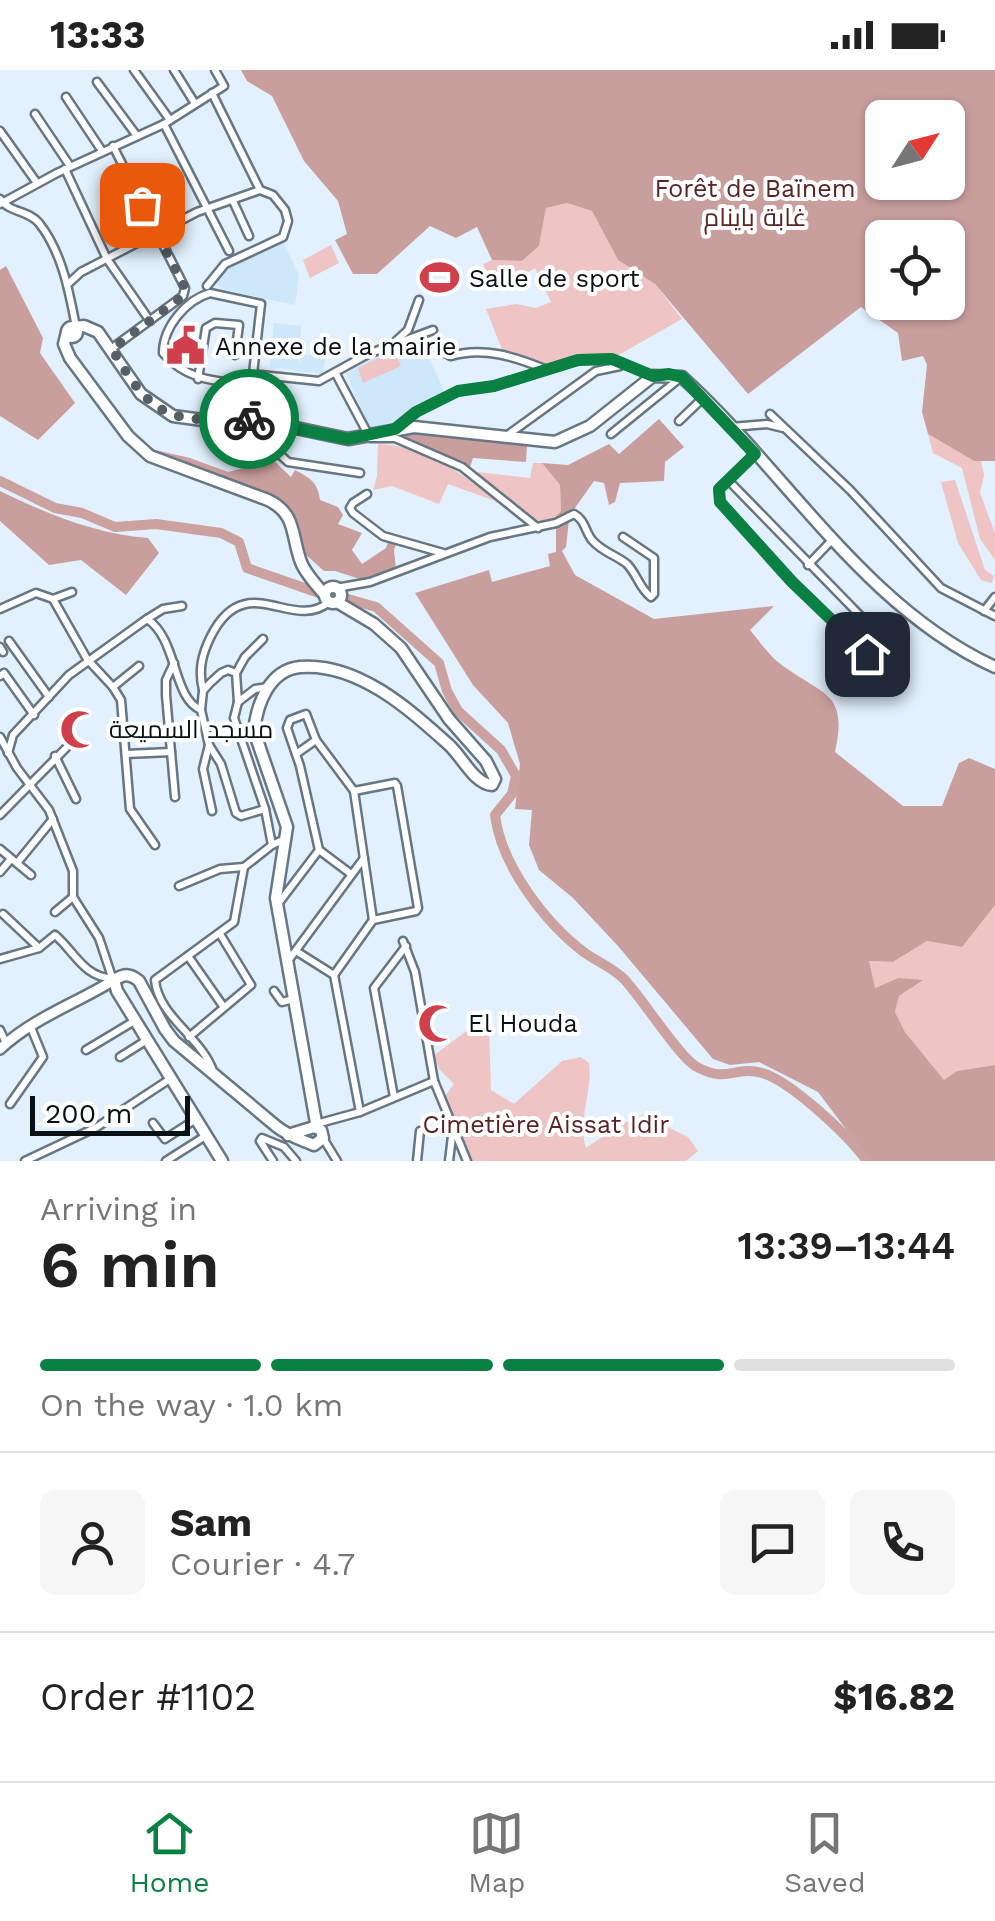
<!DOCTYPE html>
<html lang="en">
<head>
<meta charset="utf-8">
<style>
  :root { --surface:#fff; --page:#f6f6f6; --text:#222; --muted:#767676; --line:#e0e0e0; --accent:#0b8043 }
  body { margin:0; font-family:"Work Sans",Cairo,sans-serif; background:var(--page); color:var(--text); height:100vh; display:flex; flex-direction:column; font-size:38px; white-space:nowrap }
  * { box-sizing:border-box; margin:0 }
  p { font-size:32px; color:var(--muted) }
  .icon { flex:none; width:55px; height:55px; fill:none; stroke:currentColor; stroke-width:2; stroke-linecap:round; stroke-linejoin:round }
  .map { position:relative; height:1091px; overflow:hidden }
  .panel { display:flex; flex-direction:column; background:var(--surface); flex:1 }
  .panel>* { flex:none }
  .needle { width:65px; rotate:54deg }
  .buttons { position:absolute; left:865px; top:30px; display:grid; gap:20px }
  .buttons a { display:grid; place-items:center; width:100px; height:100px; border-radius:15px; background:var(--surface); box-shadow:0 2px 8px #0004; font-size:50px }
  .scale { position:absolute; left:30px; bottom:25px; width:160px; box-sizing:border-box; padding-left:10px; border:5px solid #0a1115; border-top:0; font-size:28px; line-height:35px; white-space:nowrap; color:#0a1115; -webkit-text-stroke:8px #fff; paint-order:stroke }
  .pin { position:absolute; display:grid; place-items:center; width:85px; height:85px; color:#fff; margin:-42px; border-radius:20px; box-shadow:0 5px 15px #0006 }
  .courier { position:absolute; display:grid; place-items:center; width:100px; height:100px; margin:-50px; border:8px solid #0b8043; border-radius:50%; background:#fff; color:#222; box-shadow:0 2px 12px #0007 }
  .head em { font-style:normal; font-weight:600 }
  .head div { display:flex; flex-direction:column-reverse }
  .head { display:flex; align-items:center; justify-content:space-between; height:170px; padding:0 40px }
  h1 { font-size:65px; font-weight:600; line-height:75px }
  .bar { display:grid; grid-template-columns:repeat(4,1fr); gap:15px 10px; align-content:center; height:120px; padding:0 40px }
  .bar i { height:12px; border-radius:8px; background:var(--line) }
  .bar .on { background:var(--accent) }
  .bar p { grid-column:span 4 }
  .line { display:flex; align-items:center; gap:25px; padding:0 40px; border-top:2px solid var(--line) }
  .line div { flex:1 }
  .round { display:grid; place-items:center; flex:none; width:105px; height:105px; border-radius:15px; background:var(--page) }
  .status { display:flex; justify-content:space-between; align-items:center; height:70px; padding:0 50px; background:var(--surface); direction:ltr }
  .status svg { height:28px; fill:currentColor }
  .dock { display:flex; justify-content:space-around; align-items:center; height:140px; border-top:2px solid var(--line); background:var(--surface); font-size:28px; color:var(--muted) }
  .dock a { display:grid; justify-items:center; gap:5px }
  .dock .on { color:var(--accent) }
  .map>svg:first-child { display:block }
  .built { fill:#cee7fa }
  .green { fill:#eec5c4 }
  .forest { fill:#c99f9e; fill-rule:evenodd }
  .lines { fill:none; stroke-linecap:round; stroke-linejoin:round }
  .river { stroke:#cba2a0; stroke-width:10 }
  .minor-casing { stroke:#667683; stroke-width:11 }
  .secondary-casing { stroke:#667683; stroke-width:14 }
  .primary-casing { stroke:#667683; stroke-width:15 }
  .minor { stroke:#fff; stroke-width:6 }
  .secondary { stroke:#fff; stroke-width:9 }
  .primary { stroke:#fff; stroke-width:10 }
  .done { stroke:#565f66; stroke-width:10; stroke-dasharray:0 18 }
  .route { stroke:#0b8043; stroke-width:12 }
  .labels { text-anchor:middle; stroke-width:8; stroke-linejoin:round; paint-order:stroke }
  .park-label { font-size:25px; fill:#5a2425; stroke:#fff }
  .poi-label { font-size:25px; fill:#0a1115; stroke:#fff; text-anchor:start }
</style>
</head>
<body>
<div class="status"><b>13:33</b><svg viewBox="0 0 49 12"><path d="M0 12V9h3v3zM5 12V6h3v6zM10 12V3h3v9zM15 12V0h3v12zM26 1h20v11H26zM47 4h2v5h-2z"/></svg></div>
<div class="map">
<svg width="995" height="1091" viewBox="0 0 995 1091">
  <rect width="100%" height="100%" fill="#e2f1fd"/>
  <!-- built -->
  <g class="built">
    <polygon points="283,172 299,205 295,235 221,219 215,211 229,197"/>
    <polygon points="274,253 301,256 299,296 302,284 326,286 323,304 270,297"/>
    <polygon points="405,273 425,279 445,323 396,352 370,359 346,304 372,287"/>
  </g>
  <!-- green -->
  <g class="green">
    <path d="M567,133L592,141L618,190L655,214L682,249L615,287C591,280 574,292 551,296C538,298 517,285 503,282L486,239L516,234L536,238L551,232L535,198L496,222L483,194L492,190L522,191L539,176L546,138Z"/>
    <polygon points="331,175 339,193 310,208 303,190"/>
    <polygon points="394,280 401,296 363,313 358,298"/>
    <polygon points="928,364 974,391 981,391 984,405 980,423 995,463 995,490 980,469 962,398 933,383"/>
    <path d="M378,374C421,375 464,403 495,431L448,414L439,434L392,416L373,420L377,406Z"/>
    <polygon points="533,393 542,393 560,415 561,441 549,454 539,450 538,452 519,440 477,402 530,408"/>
    <polygon points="955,410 985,500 994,506 992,513 981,510 958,473 941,412"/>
    <polygon points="992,834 995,835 995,995 957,1001 944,1010 905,962 895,942 899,926 921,911 898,908 875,918 868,891 893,892 927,871 962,877"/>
    <path d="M481,950L489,957L491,1020L514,1034L562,991L581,987L589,993C593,1021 577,1051 586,1078L619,1055L643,1045L688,1067L698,1081L686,1091H470L445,1026L454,1014L440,1000L433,986Z"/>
  </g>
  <!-- forest -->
  <g class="forest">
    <path d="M241,0H995V391H974L928,364L922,342L927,295L923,286L902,291L898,263L861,237L748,324L655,214L618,190L592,141L567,133L546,138L539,176L522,191L492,190L477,157L456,168L430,156L377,204H353L335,170L347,164L338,131L304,91L272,26L247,11ZM882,48H948V112H882ZM882,168H948V232H882Z"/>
    <polygon points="6,196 43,268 40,283 75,333 38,370 0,346 0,200"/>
    <polygon points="659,349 684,377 665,392 664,411 620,413 615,432 609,435 604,413 594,411 570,445 549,454 561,441 560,415 542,393 568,395 609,374 619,384"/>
    <path d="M131,362L155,380L190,388L228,402L252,396L262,388L272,389L291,407L295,400C310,408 318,412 320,430L338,437L343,445L338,454L362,463L352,480L362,494L386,478L389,469L397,472L394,480L396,499L360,509L335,501H324L304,483L293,446L283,433L158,388Z"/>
    <polygon points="423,363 527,375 526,392 473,388 470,397 392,365"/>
    <path d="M0,421C47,444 96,464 148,468L159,483L126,525L81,490L49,495L0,451Z"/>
    <path d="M569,450L566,477L562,481L575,505L654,549L774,536L750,560C760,572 770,587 783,596C825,626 848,623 835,682L903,736H942L959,693L969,688L995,699V835L962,877L927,871L893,892L869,891L875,918L898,908L923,910L899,926L895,942L905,962L944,1010L957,1001L995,995V1091H870L818,1022L759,992L730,995L713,989L618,876L573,828L539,800L529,775L532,740L515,739L520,694L508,653L473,615L415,523L489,500L492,512L550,496L548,484L556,482V458Z"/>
  </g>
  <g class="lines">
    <!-- river -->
    <g class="river">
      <polyline points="0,411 55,438 82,443 115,457 156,454 221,463 239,472 247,498 319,523"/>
      <path d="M348,529L376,537L439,593L447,621L458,641L501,680L516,706L512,724L495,745C501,795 545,853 585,883C598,892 613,898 624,909C642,928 679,987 697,997C728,1014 735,995 762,1003C791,1011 849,1066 867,1091"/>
    </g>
    <defs>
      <g id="minor">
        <polyline points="134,0 170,50"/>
        <polyline points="174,0 194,32"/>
        <polyline points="97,12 137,66"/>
        <polyline points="66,27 102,81"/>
        <polyline points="35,44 70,96"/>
        <polyline points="164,54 229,181"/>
        <polyline points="0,61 37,113"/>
        <polyline points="65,99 107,189 150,251"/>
        <path d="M0,129C10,143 28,140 39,153C62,182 69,221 76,257"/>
        <polyline points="233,131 249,166"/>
        <polyline points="0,134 57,103 164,54 224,16 215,0"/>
        <polyline points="68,214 81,202 197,142 260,120"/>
        <polyline points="207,216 225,194 283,167 288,151 285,140 273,125 260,120 212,23"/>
        <path d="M416,268L451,286C483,276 515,287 545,299"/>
        <polyline points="396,271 408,260 419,230"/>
        <polyline points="111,279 183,226 185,218 113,76"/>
        <polyline points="252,304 319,311 368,284 433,260"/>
        <polyline points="336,304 370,368 395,368 462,397 538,458"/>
        <polyline points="198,309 206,258 215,253 239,255 235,285"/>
        <polyline points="770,344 850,420 941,518 995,546"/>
        <path d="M248,347L261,234L210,223C186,230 163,257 163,283C187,311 216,311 251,315"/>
        <polyline points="210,351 216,363 269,374 288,392 360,403"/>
        <polyline points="679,351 703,328"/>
        <polyline points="731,357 767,354 783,358"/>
        <polyline points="396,358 416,342 458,321 494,316 578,290 612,289 653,306"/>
        <polyline points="611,364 680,308"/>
        <polyline points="505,367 596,301 620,296"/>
        <polyline points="755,384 719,419 720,432 793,512 867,584"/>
        <polyline points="728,410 882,568"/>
        <polyline points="367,424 353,433 350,438 353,443 383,466 443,483"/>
        <polyline points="808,495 833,469"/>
        <path d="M336,518L370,512L490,467L556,453L574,444C585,450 585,461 592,470C602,482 616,485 627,494C637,504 639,518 651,527L654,524V488L623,467"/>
        <polyline points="53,529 72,522"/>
        <polyline points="0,539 36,523 53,529 87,589 113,617 121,630 130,739 155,775"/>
        <polyline points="984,541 995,527"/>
        <polyline points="147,549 163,539 182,536"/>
        <polyline points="9,571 49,627"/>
        <polyline points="0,577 3,582"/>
        <polyline points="174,593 166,610 166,625 175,727"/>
        <polyline points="236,603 245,587 263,569"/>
        <polyline points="0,606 4,603 34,645"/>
        <polyline points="113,617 139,596"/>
        <path d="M203,620C198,600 202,584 211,566C246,497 292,563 329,532"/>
        <polyline points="238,632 234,648 265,739 272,775"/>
        <polyline points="0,667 17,698 49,740 73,801 73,827 99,868 113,910"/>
        <polyline points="209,675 203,699 212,741"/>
        <path d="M8,683L13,665L69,605L147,549C178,569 172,628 201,640"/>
        <polyline points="126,684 171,682"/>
        <polyline points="296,684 316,670"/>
        <polyline points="55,686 76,729"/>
        <polyline points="354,721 395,713 397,716 418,838 416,841 373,850 334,905 360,1042"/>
        <polyline points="265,739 241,746 236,743 221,694 209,675 201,640 203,621 209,614 221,603 228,600 236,603 238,632 255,619 268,617"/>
        <polyline points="0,745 66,678"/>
        <polyline points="0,779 31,805"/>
        <polyline points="319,780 351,804"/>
        <polyline points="17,793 53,749"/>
        <polyline points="0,802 11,789"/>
        <polyline points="179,816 220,799 244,797"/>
        <polyline points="278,834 319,780 300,696 287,658 290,650 306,644 316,670 354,721 373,850"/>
        <polyline points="55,842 73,827"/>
        <polyline points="3,844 39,878"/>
        <polyline points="403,871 415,902 434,1011 467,1091"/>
        <polyline points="296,881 334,905"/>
        <polyline points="188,886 223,936"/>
        <path d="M0,889L39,878L55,865C74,881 84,907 111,908"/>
        <polyline points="288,891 364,788"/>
        <polyline points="274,921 282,932 294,929"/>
        <polyline points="0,960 6,973"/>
        <polyline points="189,967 251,915 220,864"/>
        <polyline points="86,980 136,950"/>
        <polyline points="120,987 147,970"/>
        <path d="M213,1001C202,968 158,946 155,910L234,852L244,797L272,775L287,768"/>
        <polyline points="394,1027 374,918 406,876"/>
        <polyline points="10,1034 43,987 30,955"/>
        <polyline points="153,1053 165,1069 196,1049"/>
        <polyline points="316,1054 360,1042 434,1011"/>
        <polyline points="323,1068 337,1091"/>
        <polyline points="25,1091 97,1057 170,1009"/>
        <polyline points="166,1091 207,1065"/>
        <polyline points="273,1091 260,1071 262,1068 284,1077 296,1091"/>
        <polyline points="417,1091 420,1061"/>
        <polyline points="449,1091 453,1058"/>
      </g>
      <path id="secondary" d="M0,979C33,948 75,934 114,910"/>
      <g id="primary">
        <circle cx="72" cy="262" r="5"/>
        <path d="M73,257L84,256L98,262L141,324L173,346L210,351L248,348L348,369L414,357L555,372L590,356L653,306L682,307C786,401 864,537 995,597"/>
        <path d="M67,262L64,274L70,288L128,366L150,386L268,430C297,444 291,466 301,492C305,503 317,516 325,525"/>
        <circle cx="333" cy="525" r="8"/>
        <path d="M317,1058L276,828L287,757L254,661C257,634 269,600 300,597C357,592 409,639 448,674C462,686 474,714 492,715L495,709L486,691L449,649L401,578L374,554L337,532"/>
        <path d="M222,1091L117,921L114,910C124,904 129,903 139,911L165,959L174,971L276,1056C288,1066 300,1069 314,1075L323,1068L321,1060L314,1057L288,1065"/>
      </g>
    </defs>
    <!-- minor casing -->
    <use href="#minor" class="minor-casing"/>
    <!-- secondary casing -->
    <use href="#secondary" class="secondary-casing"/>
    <!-- primary casing -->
    <use href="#primary" class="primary-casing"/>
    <!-- minor -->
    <use href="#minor" class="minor"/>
    <!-- secondary -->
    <use href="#secondary" class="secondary"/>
    <!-- primary -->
    <use href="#primary" class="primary"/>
  </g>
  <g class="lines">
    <!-- done -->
    <path class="done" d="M142,135L185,218L183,226L112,279C153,350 170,352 249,349"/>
    <!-- route -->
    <polyline class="route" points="249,349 348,369 395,359 416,342 458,321 494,316 578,290 612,289 653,306 669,304 682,307 755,384 719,419 720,432 792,512 867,584"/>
  </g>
  <!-- icons -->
  <defs>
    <symbol id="stadium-bare" viewBox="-9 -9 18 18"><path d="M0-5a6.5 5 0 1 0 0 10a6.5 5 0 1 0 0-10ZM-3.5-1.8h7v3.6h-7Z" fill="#d0404c" stroke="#fff" stroke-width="2.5" paint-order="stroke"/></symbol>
    <symbol id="civic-bare" viewBox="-9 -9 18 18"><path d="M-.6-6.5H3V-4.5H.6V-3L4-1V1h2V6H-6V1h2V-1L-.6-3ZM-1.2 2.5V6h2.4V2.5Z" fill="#d0404c" stroke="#fff" stroke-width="2.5" paint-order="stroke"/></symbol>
    <symbol id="mosque-bare" viewBox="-9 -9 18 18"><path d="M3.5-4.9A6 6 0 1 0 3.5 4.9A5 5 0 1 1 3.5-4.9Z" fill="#d0404c" stroke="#fff" stroke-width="2.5" paint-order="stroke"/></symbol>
  </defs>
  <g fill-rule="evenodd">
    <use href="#stadium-bare" x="412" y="180" width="55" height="55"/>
    <use href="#civic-bare" x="158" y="248" width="55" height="55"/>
    <use href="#mosque-bare" x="52" y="632" width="55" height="55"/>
    <use href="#mosque-bare" x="410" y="926" width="55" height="55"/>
  </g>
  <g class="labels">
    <!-- park labels -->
    <g class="park-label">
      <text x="755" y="127">Forêt de Baïnem<tspan x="755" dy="29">غابة باينام</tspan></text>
      <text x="546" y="1063">Cimetière Aissat Idir</text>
    </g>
    <!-- poi labels -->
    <g class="poi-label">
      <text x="469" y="217">Salle de sport</text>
      <text x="215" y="285">Annexe de la mairie</text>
      <text x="109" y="668">مسجد السميعة</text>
      <text x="468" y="962">El Houda</text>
    </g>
  </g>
</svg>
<div class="buttons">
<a><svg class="needle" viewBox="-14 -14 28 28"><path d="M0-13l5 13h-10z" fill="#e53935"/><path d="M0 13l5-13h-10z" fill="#767676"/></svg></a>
<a><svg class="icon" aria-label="locate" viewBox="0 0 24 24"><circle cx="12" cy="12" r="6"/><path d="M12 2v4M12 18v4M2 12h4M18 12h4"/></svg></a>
</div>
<div class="scale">200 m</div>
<div class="pin" style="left:142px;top:135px;background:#ea580c"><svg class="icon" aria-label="bag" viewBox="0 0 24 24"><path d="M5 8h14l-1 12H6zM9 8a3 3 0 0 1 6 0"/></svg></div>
<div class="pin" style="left:867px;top:584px;background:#1f2937"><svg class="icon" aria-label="home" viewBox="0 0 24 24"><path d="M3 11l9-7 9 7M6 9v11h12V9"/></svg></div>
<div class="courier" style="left:249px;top:349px"><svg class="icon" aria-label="bike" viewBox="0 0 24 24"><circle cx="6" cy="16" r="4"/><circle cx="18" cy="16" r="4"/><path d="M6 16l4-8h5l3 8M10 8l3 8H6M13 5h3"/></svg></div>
</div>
<section class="panel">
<div class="head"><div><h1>6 min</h1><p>Arriving in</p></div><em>13:39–13:44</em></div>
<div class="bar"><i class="on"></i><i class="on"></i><i class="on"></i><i></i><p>On the way · 1.0 km</p></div>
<div class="line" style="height:180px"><a class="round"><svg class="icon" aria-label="person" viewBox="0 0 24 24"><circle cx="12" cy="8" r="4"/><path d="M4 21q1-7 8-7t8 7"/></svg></a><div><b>Sam</b><p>Courier · 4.7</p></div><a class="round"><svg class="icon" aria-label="chat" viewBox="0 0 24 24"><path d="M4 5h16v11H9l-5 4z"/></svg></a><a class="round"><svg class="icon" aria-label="phone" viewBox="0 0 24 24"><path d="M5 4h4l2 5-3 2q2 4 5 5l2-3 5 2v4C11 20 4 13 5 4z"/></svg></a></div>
<div class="line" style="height:130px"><div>Order #1102</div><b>$16.82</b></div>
</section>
<nav class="dock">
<a class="on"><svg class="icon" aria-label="home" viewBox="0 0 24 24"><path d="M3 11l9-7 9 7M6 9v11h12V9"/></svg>Home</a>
<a><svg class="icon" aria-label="map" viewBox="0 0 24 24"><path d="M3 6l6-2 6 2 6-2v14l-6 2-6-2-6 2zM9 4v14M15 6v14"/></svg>Map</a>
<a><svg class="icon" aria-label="saved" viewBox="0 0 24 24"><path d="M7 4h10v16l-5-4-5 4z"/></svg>Saved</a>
</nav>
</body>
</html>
